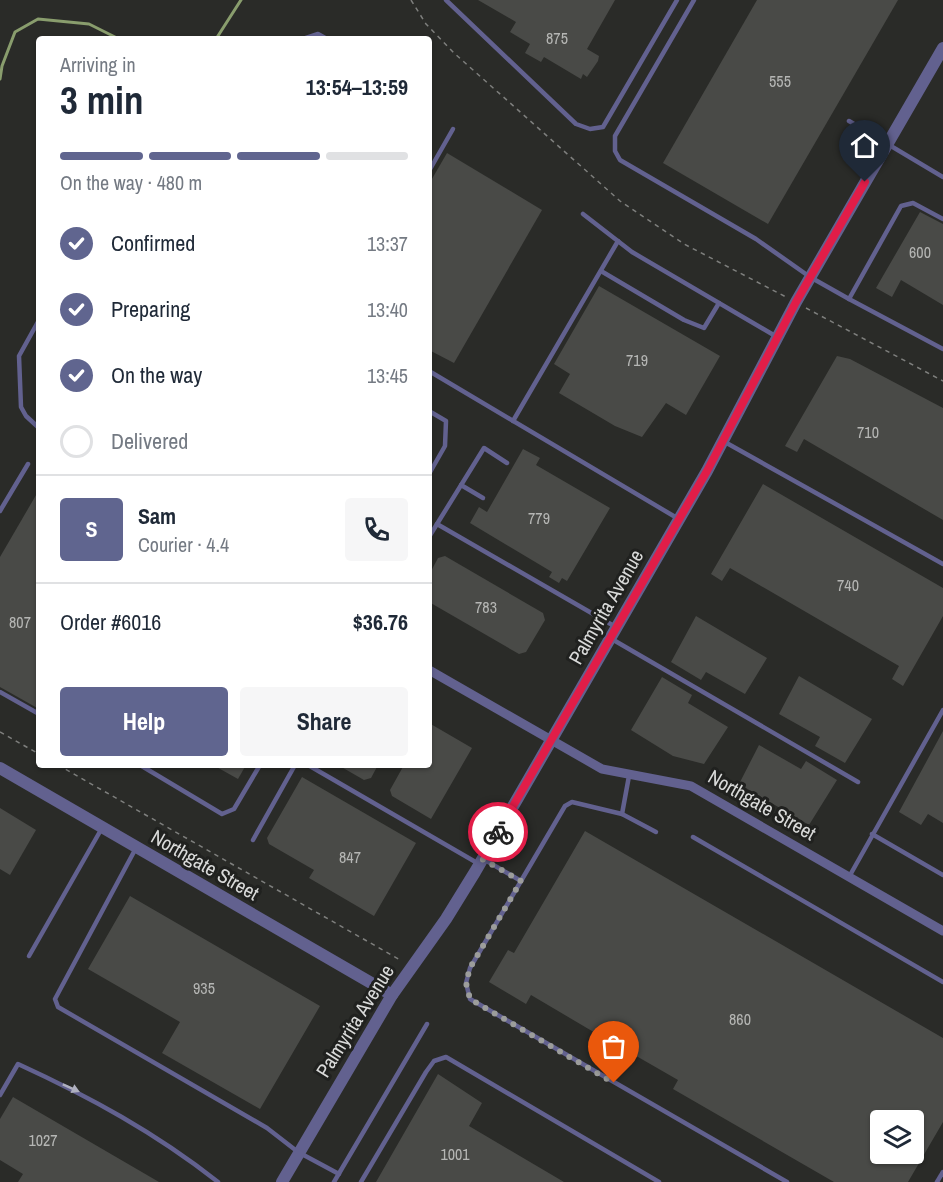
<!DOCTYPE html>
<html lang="en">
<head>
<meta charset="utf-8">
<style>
  :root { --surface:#fff; --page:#f6f6f7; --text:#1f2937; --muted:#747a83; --line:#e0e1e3; --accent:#60658f }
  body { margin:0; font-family:"Archivo Narrow",sans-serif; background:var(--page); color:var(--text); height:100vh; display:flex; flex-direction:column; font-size:22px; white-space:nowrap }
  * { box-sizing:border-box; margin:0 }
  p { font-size:20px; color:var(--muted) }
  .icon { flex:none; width:33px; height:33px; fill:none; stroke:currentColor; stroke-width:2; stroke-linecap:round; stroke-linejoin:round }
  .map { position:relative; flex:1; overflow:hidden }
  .side { position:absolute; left:36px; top:36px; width:396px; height:732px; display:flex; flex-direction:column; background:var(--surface); border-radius:6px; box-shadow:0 2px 4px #0004 }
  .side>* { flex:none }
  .fabs { position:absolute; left:870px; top:1110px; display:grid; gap:12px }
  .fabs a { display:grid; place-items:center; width:54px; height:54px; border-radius:6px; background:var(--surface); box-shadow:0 2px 4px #0004; font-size:30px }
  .pin { position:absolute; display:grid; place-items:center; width:51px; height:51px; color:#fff; margin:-62px -26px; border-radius:50% 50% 50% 0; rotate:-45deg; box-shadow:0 0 6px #0007 }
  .pin .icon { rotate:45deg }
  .courier { position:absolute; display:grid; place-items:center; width:60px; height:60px; margin:-30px; border:4px solid #e11d48; border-radius:50%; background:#fff; color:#222; box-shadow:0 2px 8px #0007 }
  .head em { font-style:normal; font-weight:700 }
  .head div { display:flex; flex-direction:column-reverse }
  .head { display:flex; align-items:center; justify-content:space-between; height:102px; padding:0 24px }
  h1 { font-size:39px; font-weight:700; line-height:45px }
  .bar { display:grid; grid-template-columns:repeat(4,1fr); gap:9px 6px; align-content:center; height:72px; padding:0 24px }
  .bar i { height:8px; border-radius:4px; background:var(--line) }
  .bar .selected { background:var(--accent) }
  .bar p { grid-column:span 4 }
  .line { display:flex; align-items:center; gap:15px; padding:0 24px; border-top:2px solid var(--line) }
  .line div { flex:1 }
  .round { display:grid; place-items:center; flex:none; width:63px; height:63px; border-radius:6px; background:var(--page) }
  ol { padding:0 24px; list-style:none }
  li { display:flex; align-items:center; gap:18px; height:66px }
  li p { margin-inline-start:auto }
  li .icon { padding:6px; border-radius:50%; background:var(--accent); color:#fff; stroke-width:4 }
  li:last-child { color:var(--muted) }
  li i { width:33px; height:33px; border:3px solid var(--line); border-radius:50% }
  .primary-button { display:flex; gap:12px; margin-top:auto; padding:12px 24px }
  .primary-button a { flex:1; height:69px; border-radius:6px; background:var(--accent); color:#fff; font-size:24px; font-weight:700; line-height:69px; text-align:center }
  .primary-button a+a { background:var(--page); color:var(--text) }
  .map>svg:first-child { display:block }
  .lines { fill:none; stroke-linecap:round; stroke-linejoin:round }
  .stream { stroke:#899d6d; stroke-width:3 }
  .building { fill:#494a47; fill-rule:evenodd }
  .path { stroke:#7e7f7d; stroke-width:1.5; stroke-dasharray:4.5 4.5; stroke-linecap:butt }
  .service { stroke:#62618f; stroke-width:4.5 }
  .minor { stroke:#62618f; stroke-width:9 }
  .tertiary { stroke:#62618f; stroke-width:12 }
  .oneway { fill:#afb0bf }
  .done { stroke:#9c9d9b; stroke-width:6; stroke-dasharray:0 10.8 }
  .route { stroke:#e11d48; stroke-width:8 }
  .labels { text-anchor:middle; stroke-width:6; stroke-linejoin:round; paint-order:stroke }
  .number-label { font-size:16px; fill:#b5b6b4 }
  .street-label { font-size:20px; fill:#d9dad9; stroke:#20211f }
</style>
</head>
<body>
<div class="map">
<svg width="943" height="1182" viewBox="0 0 943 1182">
  <rect width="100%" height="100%" fill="#2a2b28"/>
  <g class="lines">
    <!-- stream -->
    <g class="stream">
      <polyline points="216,39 241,0"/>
      <polyline points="0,79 2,66 15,32 38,19 89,24 119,39"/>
    </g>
  </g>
  <!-- building -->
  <g class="building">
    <polygon points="478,0 615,0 587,49 599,56 598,61 587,77 583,74 581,79 544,57 541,62 525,53 530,44 510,32 516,22"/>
    <polygon points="757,0 898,0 768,224 663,163"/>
    <polygon points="447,153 542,210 454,363 429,350 429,184"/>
    <polygon points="920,212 943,224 943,305 901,280 892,297 876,288"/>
    <polygon points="599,286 720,356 686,415 666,403 642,437 615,426 559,393 570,374 554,364"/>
    <polygon points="837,356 850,359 943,408 943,520 804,439 797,452 785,446"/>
    <polygon points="523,449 540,458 536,465 610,508 567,581 562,578 559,583 549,577 552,572 470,523 479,507 487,512"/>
    <polygon points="763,484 943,588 943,616 903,686 892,679 899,666 730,568 722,581 711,574"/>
    <polygon points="39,490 39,709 0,687 0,557"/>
    <polygon points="445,556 543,613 545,620 526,652 519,654 429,602 429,575 438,558"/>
    <polygon points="696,616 767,658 745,694 706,672 701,680 671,662"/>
    <polygon points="799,676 872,719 845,763 815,746 820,737 779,714"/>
    <polygon points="662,677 692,695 688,703 728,727 704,764 673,756 631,730"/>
    <polygon points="429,723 472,748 431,819 392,796 390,790 404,765 429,765"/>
    <polygon points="943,731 943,823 928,814 921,825 899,812"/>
    <polygon points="759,745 801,769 806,761 837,780 809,825 739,784"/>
    <polygon points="213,765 246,765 238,779"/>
    <polygon points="338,765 378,765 371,778 364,780"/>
    <polygon points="302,777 416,843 374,916 309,878 314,870 269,844 267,838"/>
    <polygon points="0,808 36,830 10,875 0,869"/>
    <path d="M585,831L943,1038V1122L908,1182H834L673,1089L678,1080L605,1038L600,1047L592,1042L597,1034L531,995L526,1004L489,982L508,950L514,953ZM880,1120H914V1154H880Z"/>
    <polygon points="130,896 320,1006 260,1109 162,1053 180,1022 88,969"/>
    <polygon points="438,1074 482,1103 469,1126 564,1182 376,1182"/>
    <polygon points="13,1097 159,1182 18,1182 23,1174 0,1160 0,1119"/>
  </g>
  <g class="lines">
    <!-- path -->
    <g class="path">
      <polyline points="411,0 426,24 454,53 620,201 684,244 786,297"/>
      <polyline points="806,308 943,381"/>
      <polyline points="0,732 39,754"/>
      <polyline points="58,765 402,961"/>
    </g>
    <!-- service -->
    <g class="service">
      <polyline points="446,0 576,124 590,129 603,127 677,0"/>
      <polyline points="694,0 615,136 615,151 620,160 756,239 810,277 849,299 901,206 913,203 943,219"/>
      <polyline points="303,39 318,34 327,39"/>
      <polyline points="849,121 943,177"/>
      <polyline points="429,171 453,129"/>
      <polyline points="583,214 632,252 777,337"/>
      <polyline points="601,271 684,320 704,328 719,303"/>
      <polyline points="849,299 943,349"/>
      <polyline points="39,320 19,356 21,407 26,416 39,428"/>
      <polyline points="429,371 677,518"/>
      <polyline points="429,411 446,421 445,446 429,474"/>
      <polyline points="513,421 618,241"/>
      <polyline points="723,441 943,564"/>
      <polyline points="461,485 483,498"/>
      <polyline points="0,511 28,464"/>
      <polyline points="437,524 484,448 507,463"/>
      <polyline points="429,537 437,524 614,626"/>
      <polyline points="610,638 858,782"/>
      <polyline points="0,692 39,714"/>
      <polyline points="140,765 222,814 234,809 260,765"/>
      <polyline points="308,765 479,864"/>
      <polyline points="622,814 629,776"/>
      <polyline points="872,834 943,875"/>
      <polyline points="693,837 943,982"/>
      <polyline points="253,840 295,765"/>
      <polyline points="136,848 55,999 58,1007 267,1128 298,1152 339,1174"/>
      <polyline points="485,860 521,881 470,968 466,983 470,999 787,1182"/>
      <polyline points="849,877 943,710"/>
      <polyline points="521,881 565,806 572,802 622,814 656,832"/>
      <polyline points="29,956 102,828"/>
      <path d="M0,1095L18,1064C90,1097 156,1133 218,1182"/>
      <polyline points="334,1182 427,1024"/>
      <polyline points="361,1182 426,1072 434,1061 446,1057 659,1182"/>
      <polyline points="937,1182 943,1172"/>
    </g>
    <!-- minor -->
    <polyline class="minor" points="429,670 602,769 691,786 943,931"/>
    <!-- tertiary -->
    <g class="tertiary">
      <polyline points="0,768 392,995"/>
      <polyline points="282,1182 392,995 446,919 475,872 707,471 796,302 943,48"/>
    </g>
  </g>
  <!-- one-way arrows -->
  <defs><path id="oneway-solid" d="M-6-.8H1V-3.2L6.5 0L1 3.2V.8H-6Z" transform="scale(1.5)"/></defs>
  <use class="oneway" href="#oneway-solid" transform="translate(71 1088) rotate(24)"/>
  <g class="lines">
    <!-- done -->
    <polyline class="done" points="498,832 482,859 521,881 470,968 466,983 470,999 614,1083"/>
    <!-- route -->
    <polyline class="route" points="498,832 707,471 796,302 865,182"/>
  </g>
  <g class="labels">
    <!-- number labels -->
    <g class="number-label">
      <text x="557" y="44">875</text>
      <text x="780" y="87">555</text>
      <text x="920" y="258">600</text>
      <text x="637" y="366">719</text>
      <text x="868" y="438">710</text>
      <text x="539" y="524">779</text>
      <text x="848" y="591">740</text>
      <text x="486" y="613">783</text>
      <text x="20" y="628">807</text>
      <text x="350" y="863">847</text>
      <text x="204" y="994">935</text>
      <text x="740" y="1025">860</text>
      <text x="43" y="1146">1027</text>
      <text x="455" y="1160">1001</text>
    </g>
    <!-- street labels -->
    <g class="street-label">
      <text transform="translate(606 607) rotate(-60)" y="7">Palmyrita Avenue</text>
      <text transform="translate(762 805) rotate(30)" y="7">Northgate Street</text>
      <text transform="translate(205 865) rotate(30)" y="7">Northgate Street</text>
      <text transform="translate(355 1021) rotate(-58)" y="7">Palmyrita Avenue</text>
    </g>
  </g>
</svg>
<div class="fabs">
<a><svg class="icon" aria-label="layers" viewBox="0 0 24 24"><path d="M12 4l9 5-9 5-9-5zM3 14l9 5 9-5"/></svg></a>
</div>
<div class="pin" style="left:614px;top:1083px;background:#ea580c"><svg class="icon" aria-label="bag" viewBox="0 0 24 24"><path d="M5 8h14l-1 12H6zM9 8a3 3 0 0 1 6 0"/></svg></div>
<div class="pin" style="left:865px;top:182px;background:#1f2937"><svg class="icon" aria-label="home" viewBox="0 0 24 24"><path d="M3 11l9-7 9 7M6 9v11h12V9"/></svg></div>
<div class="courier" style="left:498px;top:832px"><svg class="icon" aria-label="bike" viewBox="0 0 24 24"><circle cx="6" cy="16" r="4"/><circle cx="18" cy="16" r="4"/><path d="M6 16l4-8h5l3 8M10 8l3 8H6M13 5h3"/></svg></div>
<section class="side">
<div class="head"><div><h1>3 min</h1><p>Arriving in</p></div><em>13:54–13:59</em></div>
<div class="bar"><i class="selected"></i><i class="selected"></i><i class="selected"></i><i></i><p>On the way · 480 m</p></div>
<ol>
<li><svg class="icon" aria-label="check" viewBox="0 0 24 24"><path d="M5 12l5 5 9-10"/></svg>Confirmed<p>13:37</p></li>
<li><svg class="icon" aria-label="check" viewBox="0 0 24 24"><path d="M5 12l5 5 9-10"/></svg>Preparing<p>13:40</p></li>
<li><svg class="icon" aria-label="check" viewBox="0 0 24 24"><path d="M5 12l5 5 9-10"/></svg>On the way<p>13:45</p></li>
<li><i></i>Delivered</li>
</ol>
<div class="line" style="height:108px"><b class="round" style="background:var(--accent);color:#fff">S</b><div><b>Sam</b><p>Courier · 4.4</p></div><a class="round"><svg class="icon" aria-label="phone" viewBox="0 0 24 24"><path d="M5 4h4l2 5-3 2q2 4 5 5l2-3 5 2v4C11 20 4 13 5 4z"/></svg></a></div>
<div class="line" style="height:78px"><div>Order #6016</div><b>$36.76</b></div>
<div class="primary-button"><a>Help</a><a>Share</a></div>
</section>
</div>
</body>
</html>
